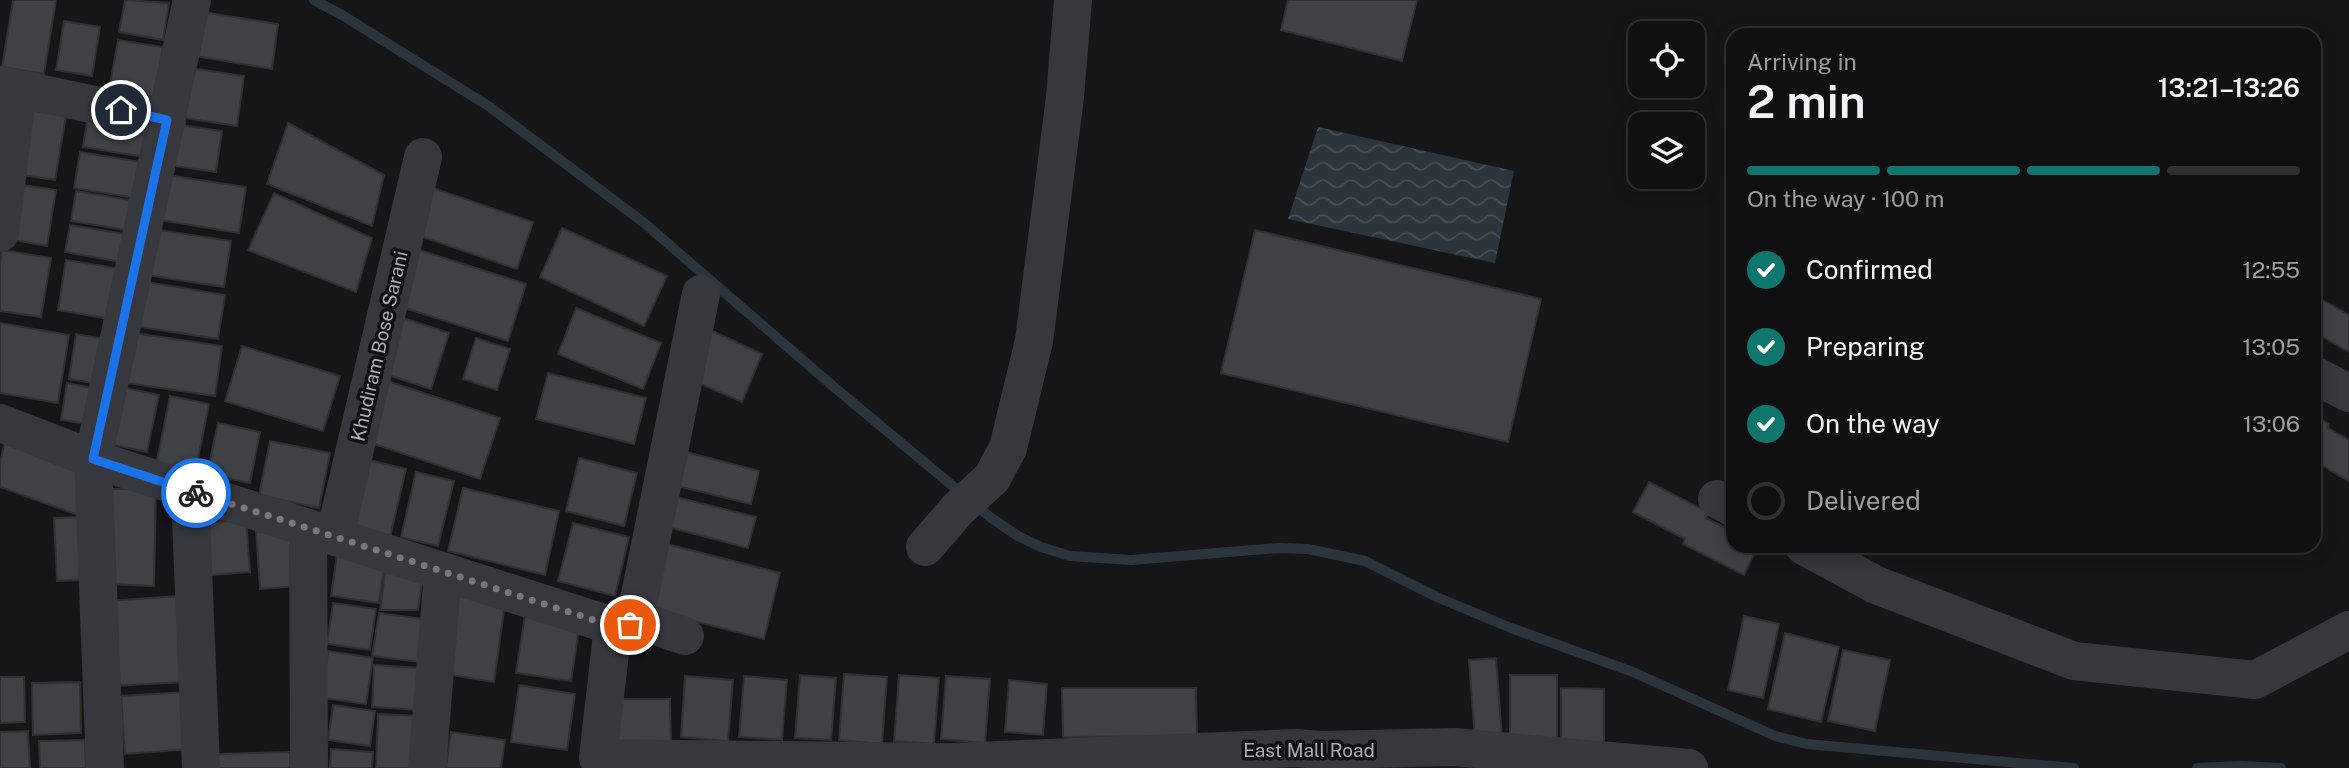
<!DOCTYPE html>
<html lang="en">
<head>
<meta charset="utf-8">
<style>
  :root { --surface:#101012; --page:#1e1e20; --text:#f1f3f6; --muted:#9c9d9f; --line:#303032; --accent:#0f766e }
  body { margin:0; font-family:"Public Sans",sans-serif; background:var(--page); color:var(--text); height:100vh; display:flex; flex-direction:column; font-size:26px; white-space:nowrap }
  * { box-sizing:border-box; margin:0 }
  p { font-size:23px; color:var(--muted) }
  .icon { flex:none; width:38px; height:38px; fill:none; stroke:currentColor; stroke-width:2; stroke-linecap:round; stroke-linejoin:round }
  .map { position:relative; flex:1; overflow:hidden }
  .side { position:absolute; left:1726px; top:28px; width:595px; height:525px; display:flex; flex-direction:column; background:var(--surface); border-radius:21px; box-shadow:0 4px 18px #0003,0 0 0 2px var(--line) }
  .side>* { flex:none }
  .fabs { position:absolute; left:1628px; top:21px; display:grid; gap:14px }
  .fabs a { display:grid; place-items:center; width:77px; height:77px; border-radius:14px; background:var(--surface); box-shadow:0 4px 18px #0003,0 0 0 2px var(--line); font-size:35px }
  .pin { position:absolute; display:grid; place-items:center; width:60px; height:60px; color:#fff; margin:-30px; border:4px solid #fff; border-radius:50%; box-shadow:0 2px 7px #0007 }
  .courier { position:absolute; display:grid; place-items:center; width:70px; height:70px; margin:-35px; border:5px solid #1a73e8; border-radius:50%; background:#fff; color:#222; box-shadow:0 2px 9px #0007 }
  .head em { font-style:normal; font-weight:600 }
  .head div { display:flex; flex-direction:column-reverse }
  .head { display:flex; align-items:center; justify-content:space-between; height:119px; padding:0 21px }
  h1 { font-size:46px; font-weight:600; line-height:52px }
  .bar { display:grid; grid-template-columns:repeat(4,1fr); gap:10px 7px; align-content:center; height:84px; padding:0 21px }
  .bar i { height:9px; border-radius:5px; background:var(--line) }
  .bar .current { background:var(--accent) }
  .bar p { grid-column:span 4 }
  ol { padding:0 21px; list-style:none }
  li { display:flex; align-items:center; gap:21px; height:77px }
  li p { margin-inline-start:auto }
  li .icon { padding:7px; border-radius:50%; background:var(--accent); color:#fff; stroke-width:4 }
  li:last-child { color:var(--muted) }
  li i { width:38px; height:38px; border:4px solid var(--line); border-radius:50% }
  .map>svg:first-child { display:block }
  .water { fill:url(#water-waves) }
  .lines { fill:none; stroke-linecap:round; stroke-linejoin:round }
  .stream { stroke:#2c353c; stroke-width:10 }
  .building { fill:#404145; stroke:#303034; stroke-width:2 }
  .minor { stroke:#37383d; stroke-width:38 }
  .done { stroke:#757880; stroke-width:7; stroke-dasharray:0 12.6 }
  .route { stroke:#1a73e8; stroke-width:9 }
  .labels { text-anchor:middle; stroke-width:7; stroke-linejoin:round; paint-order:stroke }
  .street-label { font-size:19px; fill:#a8adb8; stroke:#111113 }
</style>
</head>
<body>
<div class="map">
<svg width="2349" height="768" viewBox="0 0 2349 768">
  <defs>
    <pattern id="water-waves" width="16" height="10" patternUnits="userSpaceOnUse" patternTransform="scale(1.75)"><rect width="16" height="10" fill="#2c353c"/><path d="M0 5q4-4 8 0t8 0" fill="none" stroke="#485056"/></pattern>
  </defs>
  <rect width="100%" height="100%" fill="#161618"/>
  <!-- water -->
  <polygon class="water" points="1318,127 1514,171 1495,263 1288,219"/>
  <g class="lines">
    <!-- stream -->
    <g class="stream">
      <polyline points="314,0 342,15 490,107 643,222 834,387 990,517 1018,536 1041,547 1070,556 1131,560 1279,548 1308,549 1365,561 1439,598 1511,628 1633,672 1775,736 1807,744 2074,768"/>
      <polyline points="2197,768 2241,766 2281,768"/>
    </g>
  </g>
  <!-- building -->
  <g class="building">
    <polygon points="13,0 56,0 44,74 2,67"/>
    <polygon points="125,0 169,3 163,40 119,32"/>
    <polygon points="1288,0 1417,0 1402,61 1281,30"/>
    <polygon points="202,12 278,24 272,69 195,56"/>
    <polygon points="64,21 100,27 92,76 56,70"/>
    <polygon points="118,40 163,47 155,97 109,90"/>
    <polygon points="191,68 244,76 237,126 184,118"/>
    <polygon points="19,108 66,116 55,180 8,173"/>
    <polygon points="89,109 151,119 144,157 83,147"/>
    <polygon points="288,123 384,175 372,226 267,184"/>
    <polygon points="174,124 222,131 216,172 168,165"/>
    <polygon points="80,152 141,162 135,198 74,188"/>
    <polygon points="167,175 246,187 239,233 160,220"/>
    <polygon points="11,183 56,190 47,246 3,238"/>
    <polygon points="430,187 533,222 517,269 414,234"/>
    <polygon points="76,191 130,200 126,230 71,221"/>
    <polygon points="274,193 372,238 356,292 248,250"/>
    <polygon points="70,225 125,234 121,262 65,252"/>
    <polygon points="562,228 667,276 644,326 540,277"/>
    <polygon points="153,229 231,241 224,287 146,275"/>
    <polygon points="1255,230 1541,299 1508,442 1221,373"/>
    <polygon points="410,247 526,284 508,341 392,304"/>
    <polygon points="2,250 51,258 41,317 0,311 0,265"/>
    <polygon points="66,260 116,268 109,319 58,310"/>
    <polygon points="147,282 225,295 218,339 140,327"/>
    <polygon points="2319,298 2349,315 2349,352 2314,332 2314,307"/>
    <polygon points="576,308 661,343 643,389 558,354"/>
    <polygon points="400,317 449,333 431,389 382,373"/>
    <polygon points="0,323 69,335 58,403 0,393"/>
    <polygon points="708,329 762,354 742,402 687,378"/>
    <polygon points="134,333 222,346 215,396 126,383"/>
    <polygon points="76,334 105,339 98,384 69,379"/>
    <polygon points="476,338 510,349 497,390 463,379"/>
    <polygon points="242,346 340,376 323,431 225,401"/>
    <polygon points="548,373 646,398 634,444 536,419"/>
    <polygon points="384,380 500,418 480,479 365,441"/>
    <polygon points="67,383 93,388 87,424 61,420"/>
    <polygon points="122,387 159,395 147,452 110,444"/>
    <polygon points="170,396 209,404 195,473 156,465"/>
    <polygon points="2314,415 2329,424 2328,428 2349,440 2349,481 2314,461"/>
    <polygon points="218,423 260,432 250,483 207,474"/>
    <polygon points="6,435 91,467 89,519 0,487 0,463"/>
    <polygon points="270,441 330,453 319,508 259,495"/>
    <polygon points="686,452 759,471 751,504 677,486"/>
    <polygon points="579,458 637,473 624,526 566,511"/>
    <polygon points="365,459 406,469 390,537 349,527"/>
    <polygon points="416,472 454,481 438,546 401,537"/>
    <polygon points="1649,482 1709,513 1706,518 1732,531 1732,546 1758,546 1744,575 1683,544 1685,539 1633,512"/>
    <polygon points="463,488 559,511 545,575 448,551"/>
    <polygon points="107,489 156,489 154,586 105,584"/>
    <polygon points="676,497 756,517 748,548 668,527"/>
    <polygon points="82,517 84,580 57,581 54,518"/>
    <polygon points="246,520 250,572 200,576 197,523"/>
    <polygon points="573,523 629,537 615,596 558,581"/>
    <polygon points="296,529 300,586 260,589 256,532"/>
    <polygon points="663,543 780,573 764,639 647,609"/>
    <polygon points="337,554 385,561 379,603 331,596"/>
    <polygon points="386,565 424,570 418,610 380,610"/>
    <polygon points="456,595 505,603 494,682 445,674"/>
    <polygon points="179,596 185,682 114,686 107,601"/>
    <polygon points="333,603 376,609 370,650 327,644"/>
    <polygon points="379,613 424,619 418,662 372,656"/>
    <polygon points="525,615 580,623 571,681 516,673"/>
    <polygon points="1744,616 1779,624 1763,698 1728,690"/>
    <polygon points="1785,633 1839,647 1821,722 1768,709"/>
    <polygon points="1843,650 1890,660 1875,731 1828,721"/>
    <polygon points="328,651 373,658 366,704 322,698"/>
    <polygon points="1496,658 1502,738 1475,740 1469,660"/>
    <polygon points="374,665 422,668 420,710 372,707"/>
    <polygon points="844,674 887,677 882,744 839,740"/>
    <polygon points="800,675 836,678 831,740 795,738"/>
    <polygon points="899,675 939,678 934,744 894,741"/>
    <rect x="1510" y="675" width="47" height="70"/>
    <polygon points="685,676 733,680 728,741 681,737"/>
    <polygon points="744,676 787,680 782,740 739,737"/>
    <polygon points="946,676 990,679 985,743 941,739"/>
    <polygon points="0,677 24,677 25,722 0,723"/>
    <polygon points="1009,680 1047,684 1043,735 1005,732"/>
    <polygon points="80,682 81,733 33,735 32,683"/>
    <polygon points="519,685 575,694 567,750 511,742"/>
    <polygon points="1062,688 1196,688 1197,736 1063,737"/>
    <polygon points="1561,688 1604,689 1604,745 1561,744"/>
    <polygon points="185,692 190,749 125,754 121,696"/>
    <polygon points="613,699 670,699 671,744 614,744"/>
    <polygon points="333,705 375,711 370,746 328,740"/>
    <polygon points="378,714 422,716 420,768 376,768"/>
    <polygon points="28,731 30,768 0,768 0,732"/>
    <polygon points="451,732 505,740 501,768 446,768"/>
    <polygon points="85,740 86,768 40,768 39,741"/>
    <polygon points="331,749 373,752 372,768 330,768"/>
    <polygon points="290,752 290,768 218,768 218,754"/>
  </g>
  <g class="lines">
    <!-- minor -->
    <g class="minor">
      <polyline points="0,85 167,120"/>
      <polyline points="0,233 18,89"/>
      <polyline points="2314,375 2349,393"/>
      <path d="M0,423L93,459L613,626C623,627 629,628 635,619L701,294"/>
      <polyline points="190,492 201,768"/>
      <polyline points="1717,499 1732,507"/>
      <polyline points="308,528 309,768"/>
      <polyline points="335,535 423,157"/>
      <polyline points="1804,546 1876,585 2074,661 2255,680 2349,630"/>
      <polyline points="925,547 958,509 992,478 1008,448 1034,341 1065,97 1073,0"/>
      <polyline points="635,619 685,636"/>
      <polyline points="613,626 598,758 951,762 1296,748 1320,750 1454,747 1689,768"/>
      <polyline points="105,768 93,459 192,0"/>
      <polyline points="427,768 443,572"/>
    </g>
  </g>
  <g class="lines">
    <!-- done -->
    <path class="done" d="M196,493C335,536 474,582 613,626L630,625"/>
    <!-- route -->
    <polyline class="route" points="121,110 167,120 93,459 196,493"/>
  </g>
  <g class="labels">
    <!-- street labels -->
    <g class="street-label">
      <text transform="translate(379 346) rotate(-77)" y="7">Khudiram Bose Sarani</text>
      <text x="1309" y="757">East Mall Road</text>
    </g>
  </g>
</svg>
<div class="fabs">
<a><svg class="icon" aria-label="locate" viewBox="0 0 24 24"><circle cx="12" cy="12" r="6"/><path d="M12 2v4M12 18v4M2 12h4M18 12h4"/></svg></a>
<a><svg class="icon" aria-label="layers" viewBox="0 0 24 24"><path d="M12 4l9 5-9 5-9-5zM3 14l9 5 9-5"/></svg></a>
</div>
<div class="pin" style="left:630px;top:625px;background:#ea580c"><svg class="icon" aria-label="bag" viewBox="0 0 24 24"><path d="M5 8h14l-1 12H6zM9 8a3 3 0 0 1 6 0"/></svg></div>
<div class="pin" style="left:121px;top:110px;background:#1f2937"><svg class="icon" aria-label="home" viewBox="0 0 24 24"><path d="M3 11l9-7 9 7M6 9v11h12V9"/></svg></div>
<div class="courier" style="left:196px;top:493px"><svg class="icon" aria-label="bike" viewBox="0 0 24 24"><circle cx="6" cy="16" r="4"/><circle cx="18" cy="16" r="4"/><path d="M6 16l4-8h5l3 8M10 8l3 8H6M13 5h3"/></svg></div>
<section class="side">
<div class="head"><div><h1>2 min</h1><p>Arriving in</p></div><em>13:21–13:26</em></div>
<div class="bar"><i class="current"></i><i class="current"></i><i class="current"></i><i></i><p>On the way · 100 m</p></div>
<ol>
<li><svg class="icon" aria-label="check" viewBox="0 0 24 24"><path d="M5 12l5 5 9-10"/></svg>Confirmed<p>12:55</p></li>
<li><svg class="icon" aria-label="check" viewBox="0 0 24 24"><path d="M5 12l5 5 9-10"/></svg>Preparing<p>13:05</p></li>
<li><svg class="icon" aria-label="check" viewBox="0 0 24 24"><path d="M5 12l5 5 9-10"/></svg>On the way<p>13:06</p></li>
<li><i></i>Delivered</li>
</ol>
</section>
</div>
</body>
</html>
